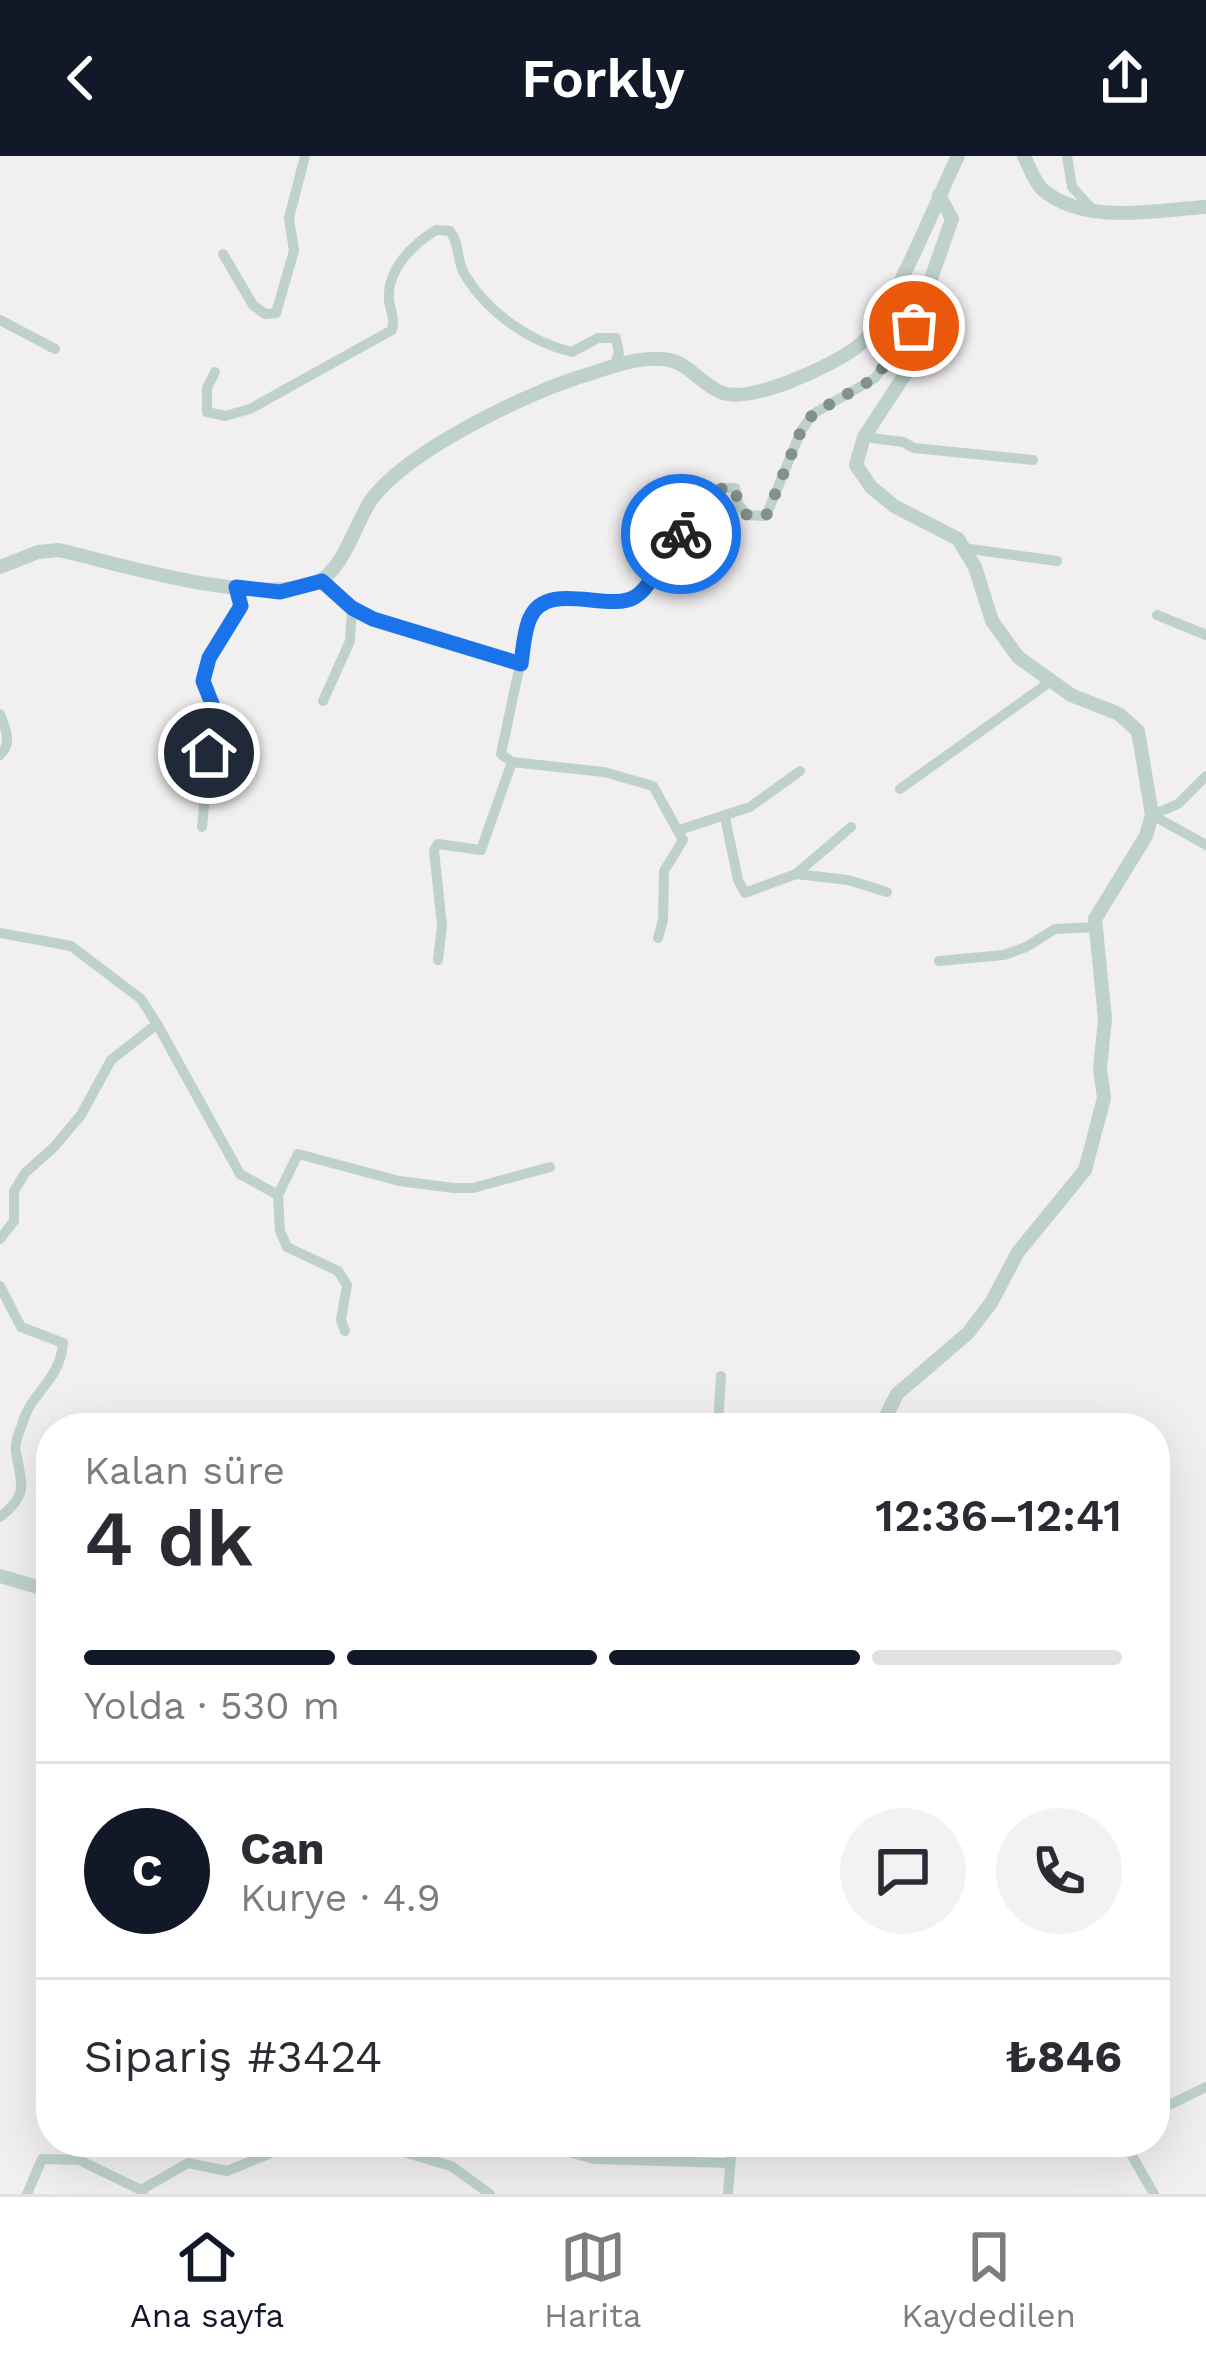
<!DOCTYPE html>
<html lang="tr">
<head>
<meta charset="utf-8">
<style>
  :root { --surface:#fff; --page:#f2f2f3; --text:#2b2b33; --muted:#7c7c81; --line:#e1e1e2; --accent:#111827 }
  body { margin:0; font-family:"Work Sans",sans-serif; background:var(--page); color:var(--text); height:100vh; display:flex; flex-direction:column; font-size:45px; white-space:nowrap }
  * { box-sizing:border-box; margin:0 }
  p { font-size:39px; color:var(--muted) }
  .icon { flex:none; width:66px; height:66px; fill:none; stroke:currentColor; stroke-width:2; stroke-linecap:round; stroke-linejoin:round }
  .map { position:relative; flex:1; overflow:hidden }
  .details { position:absolute; left:36px; top:1257px; width:1134px; height:744px; display:flex; flex-direction:column; background:var(--surface); border-radius:48px; box-shadow:0 12px 48px #0002 }
  .details>* { flex:none }
  .pin { position:absolute; display:grid; place-items:center; width:102px; height:102px; color:#fff; margin:-51px; border:6px solid #fff; border-radius:50%; box-shadow:0 3px 12px #0007 }
  .courier { position:absolute; display:grid; place-items:center; width:120px; height:120px; margin:-60px; border:9px solid #1a73e8; border-radius:50%; background:#fff; color:#222; box-shadow:0 3px 15px #0007 }
  .headline em { font-style:normal; font-weight:600 }
  .headline div { display:flex; flex-direction:column-reverse }
  .headline { display:flex; align-items:center; justify-content:space-between; height:204px; padding:0 48px }
  h1 { font-size:78px; font-weight:600; line-height:90px }
  .bar { display:grid; grid-template-columns:repeat(4,1fr); gap:18px 12px; align-content:center; height:144px; padding:0 48px }
  .bar i { height:15px; border-radius:9px; background:var(--line) }
  .bar .current { background:var(--accent) }
  .bar p { grid-column:span 4 }
  .line { display:flex; align-items:center; gap:30px; padding:0 48px; border-top:3px solid var(--line) }
  .line div { flex:1 }
  .round { display:grid; place-items:center; flex:none; width:126px; height:126px; border-radius:63px; background:var(--page) }
  header { display:flex; justify-content:space-between; align-items:center; height:156px; padding:0 48px; background:var(--accent); color:#fff; font-size:54px; font-weight:600 }
  .tab-bar { display:flex; justify-content:space-around; align-items:center; height:168px; border-top:3px solid var(--line); background:var(--surface); font-size:33px; color:var(--muted) }
  .tab-bar a { display:grid; justify-items:center; gap:6px }
  .tab-bar .current { color:var(--accent) }
  .map>svg:first-child { display:block }
  .lines { fill:none; stroke-linecap:round; stroke-linejoin:round }
  .minor { stroke:#bed2cb; stroke-width:10 }
  .tertiary { stroke:#bed2cb; stroke-width:14 }
  .done { stroke:#82918c; stroke-width:12; stroke-dasharray:0 21.6 }
  .route { stroke:#1a73e8; stroke-width:15 }
</style>
</head>
<body>
<header><svg class="icon" aria-label="back" viewBox="0 0 24 24"><path d="M15 5l-7 7 7 7"/></svg>Forkly<svg class="icon" aria-label="share" viewBox="0 0 24 24"><path d="M12 15V3M7 8l5-5 5 5M5 13v7h14v-7"/></svg></header>
<div class="map">
<svg width="1206" height="2038" viewBox="0 0 1206 2038">
  <rect width="100%" height="100%" fill="#f2eff1"/>
  <g class="lines">
    <!-- minor -->
    <g class="minor">
      <polyline points="1067,0 1072,31 1093,54"/>
      <polyline points="223,98 253,149 265,158 276,157 294,95 289,62 305,0"/>
      <polyline points="0,164 55,193"/>
      <path d="M215,216L207,232V256L225,260L250,253L392,174C395,161 391,157 389,145C386,114 412,89 436,74L450,75C460,88 456,104 465,119C488,157 530,186 572,196L598,182H616L619,197L614,210"/>
      <polyline points="864,281 903,286 914,292 1033,304"/>
      <polyline points="963,392 1057,405"/>
      <polyline points="322,425 352,453 372,463 521,508"/>
      <polyline points="1157,459 1206,479"/>
      <polyline points="323,545 350,485 352,453"/>
      <path d="M0,558C5,572 13,587 0,599"/>
      <polyline points="900,633 1051,525"/>
      <polyline points="1152,659 1178,648 1206,620"/>
      <polyline points="1152,659 1206,689"/>
      <polyline points="725,661 738,724 745,737 796,718 851,671"/>
      <polyline points="202,671 209,597 220,568 204,525 209,502 241,450 236,432"/>
      <polyline points="679,674 750,651 800,615"/>
      <polyline points="796,718 848,724 887,736"/>
      <polyline points="0,777 71,790 141,843 157,868 111,904 81,959 54,991 25,1017 14,1035 14,1065 0,1083"/>
      <path d="M658,782L663,764L664,715L683,684L653,630L604,616L512,606L501,598L530,461C574,408 629,492 663,393L680,385C683,354 702,329 735,332L738,348L747,359L766,360L801,275L813,258L875,222L911,173"/>
      <polyline points="438,804 442,770 434,694 438,688 481,694 512,606"/>
      <polyline points="939,805 1004,799 1026,791 1055,773 1095,771"/>
      <polyline points="157,868 240,1018 278,1039 298,998 399,1025 454,1032 473,1032 550,1011"/>
      <polyline points="278,1039 280,1075 287,1091 338,1115 347,1129 341,1164 345,1175"/>
      <path d="M0,1130L21,1171L63,1187C60,1226 30,1236 22,1269C19,1276 14,1288 16,1296C21,1327 30,1338 0,1361"/>
      <polyline points="718,1272 721,1220"/>
      <polyline points="1155,1945 1171,1948 1206,1931"/>
      <polyline points="369,1986 451,2010 490,2038"/>
      <polyline points="533,1986 594,2003 730,2007"/>
      <polyline points="1124,1986 1154,2038"/>
      <polyline points="141,2034 188,2007 227,2015 298,1986"/>
      <polyline points="27,2038 42,2003 79,2004 143,2035"/>
      <polyline points="728,2038 732,1986"/>
    </g>
    <!-- tertiary -->
    <g class="tertiary">
      <path d="M1024,0C1029,10 1034,25 1042,33C1084,70 1155,54 1206,51"/>
      <path d="M0,411L38,396L59,394C123,409 258,451 317,426C343,415 356,366 371,344C408,294 530,235 589,218C614,210 642,199 669,204C688,207 704,231 723,237C752,247 832,210 857,191C889,167 937,43 958,0"/>
      <polyline points="880,1272 897,1238 968,1177 991,1147 1018,1096 1085,1014 1104,942 1100,913 1105,863 1095,763 1146,680 1152,659 1138,575 1119,558 1071,539 1018,501 992,465 975,411 958,383 894,350 871,331 856,309 864,281 908,214 911,180 952,63 939,39"/>
      <polyline points="0,1420 51,1435"/>
    </g>
  </g>
  <g class="lines">
    <!-- done -->
    <path class="done" d="M681,378C687,350 705,330 735,332L738,348L747,359L766,360L801,275L813,258L875,222L914,170"/>
    <!-- route -->
    <path class="route" d="M209,597L220,568L203,525L209,502L241,450L236,431L280,436L322,425L352,452L373,463L521,508C523,494 524,475 530,462C547,423 608,457 635,441C651,431 657,410 663,393L680,386L681,378"/>
  </g>
</svg>
<div class="pin" style="left:914px;top:170px;background:#ea580c"><svg class="icon" aria-label="bag" viewBox="0 0 24 24"><path d="M5 8h14l-1 12H6zM9 8a3 3 0 0 1 6 0"/></svg></div>
<div class="pin" style="left:209px;top:597px;background:#1f2937"><svg class="icon" aria-label="home" viewBox="0 0 24 24"><path d="M3 11l9-7 9 7M6 9v11h12V9"/></svg></div>
<div class="courier" style="left:681px;top:378px"><svg class="icon" aria-label="bike" viewBox="0 0 24 24"><circle cx="6" cy="16" r="4"/><circle cx="18" cy="16" r="4"/><path d="M6 16l4-8h5l3 8M10 8l3 8H6M13 5h3"/></svg></div>
<section class="details">
<div class="headline"><div><h1>4 dk</h1><p>Kalan süre</p></div><em>12:36–12:41</em></div>
<div class="bar"><i class="current"></i><i class="current"></i><i class="current"></i><i></i><p>Yolda · 530 m</p></div>
<div class="line" style="height:216px"><b class="round" style="background:var(--accent);color:#fff">C</b><div><b>Can</b><p>Kurye · 4.9</p></div><a class="round"><svg class="icon" aria-label="chat" viewBox="0 0 24 24"><path d="M4 5h16v11H9l-5 4z"/></svg></a><a class="round"><svg class="icon" aria-label="phone" viewBox="0 0 24 24"><path d="M5 4h4l2 5-3 2q2 4 5 5l2-3 5 2v4C11 20 4 13 5 4z"/></svg></a></div>
<div class="line" style="height:156px"><div>Sipariş #3424</div><b>₺846</b></div>
</section>
</div>
<nav class="tab-bar">
<a class="current"><svg class="icon" aria-label="home" viewBox="0 0 24 24"><path d="M3 11l9-7 9 7M6 9v11h12V9"/></svg>Ana sayfa</a>
<a><svg class="icon" aria-label="map" viewBox="0 0 24 24"><path d="M3 6l6-2 6 2 6-2v14l-6 2-6-2-6 2zM9 4v14M15 6v14"/></svg>Harita</a>
<a><svg class="icon" aria-label="saved" viewBox="0 0 24 24"><path d="M7 4h10v16l-5-4-5 4z"/></svg>Kaydedilen</a>
</nav>
</body>
</html>
